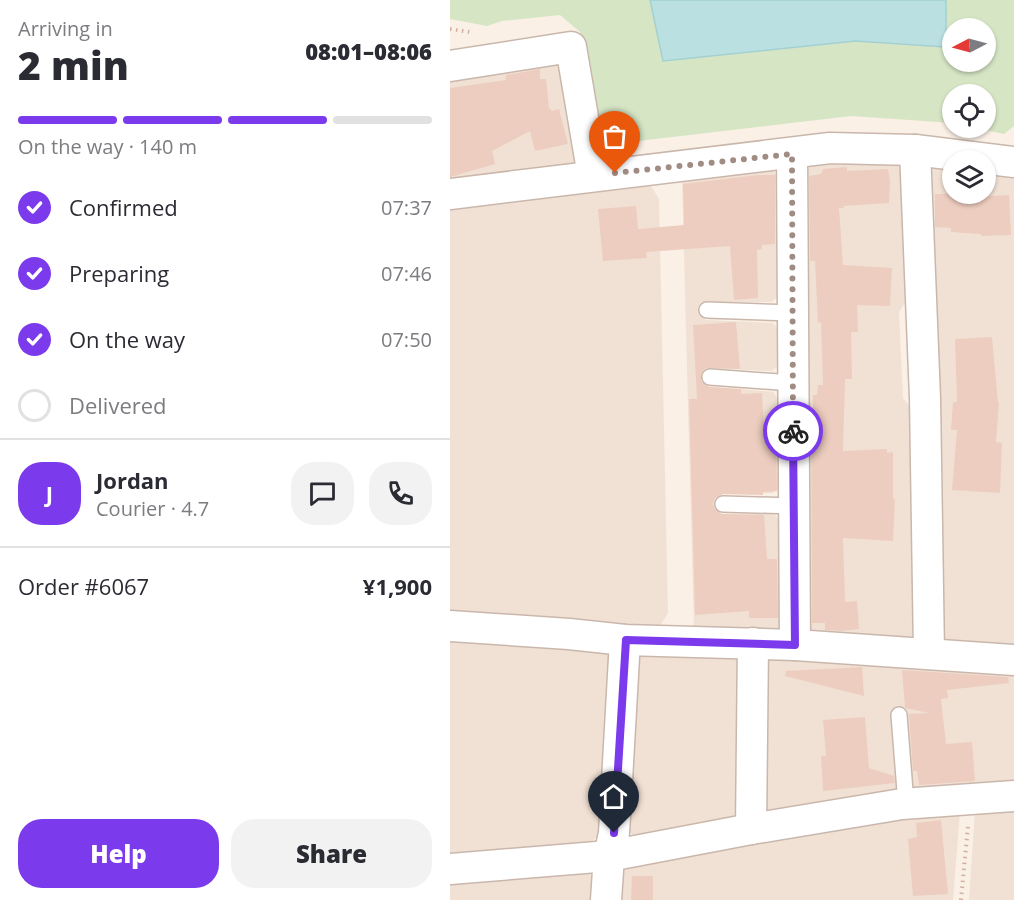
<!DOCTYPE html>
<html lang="en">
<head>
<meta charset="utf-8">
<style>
  :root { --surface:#fff; --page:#f2f2f3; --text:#2b2b33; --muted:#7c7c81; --line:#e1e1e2; --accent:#7c3aed }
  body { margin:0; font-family:"Open Sans",sans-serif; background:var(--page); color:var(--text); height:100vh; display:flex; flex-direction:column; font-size:22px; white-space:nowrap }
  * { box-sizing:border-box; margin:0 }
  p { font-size:20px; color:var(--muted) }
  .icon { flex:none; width:33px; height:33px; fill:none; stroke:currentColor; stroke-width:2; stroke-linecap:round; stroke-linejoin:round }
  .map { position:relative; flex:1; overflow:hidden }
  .panel { display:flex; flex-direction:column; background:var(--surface); width:450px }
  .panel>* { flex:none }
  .needle { width:39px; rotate:264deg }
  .buttons { position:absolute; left:492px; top:18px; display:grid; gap:12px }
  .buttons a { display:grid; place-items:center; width:54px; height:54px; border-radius:50%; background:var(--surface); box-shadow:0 2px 4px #0004; font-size:30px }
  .pin { position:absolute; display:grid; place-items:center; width:51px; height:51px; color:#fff; margin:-62px -26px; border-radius:50% 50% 50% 0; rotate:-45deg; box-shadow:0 0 6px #0007 }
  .pin .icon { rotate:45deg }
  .courier { position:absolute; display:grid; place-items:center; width:60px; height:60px; margin:-30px; border:4px solid #7c3aed; border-radius:50%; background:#fff; color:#222; box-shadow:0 2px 8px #0007 }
  .head em { font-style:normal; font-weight:800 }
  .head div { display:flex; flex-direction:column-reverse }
  .head { display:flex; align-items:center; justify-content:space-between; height:102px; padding:0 18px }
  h1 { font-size:39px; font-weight:800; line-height:45px }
  .bar { display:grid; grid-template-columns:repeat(4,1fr); gap:9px 6px; align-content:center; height:72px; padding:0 18px }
  .bar i { height:8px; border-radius:4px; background:var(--line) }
  .bar .selected { background:var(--accent) }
  .bar p { grid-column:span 4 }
  .line { display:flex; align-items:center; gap:15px; padding:0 18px; border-top:2px solid var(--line) }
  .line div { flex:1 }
  .round { display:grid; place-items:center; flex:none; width:63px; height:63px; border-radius:24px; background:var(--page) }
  ol { padding:0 18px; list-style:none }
  li { display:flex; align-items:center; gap:18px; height:66px }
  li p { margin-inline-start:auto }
  li .icon { padding:6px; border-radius:50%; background:var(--accent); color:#fff; stroke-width:4 }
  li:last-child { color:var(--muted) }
  li i { width:33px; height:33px; border:3px solid var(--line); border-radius:50% }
  .button { display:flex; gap:12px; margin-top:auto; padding:12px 18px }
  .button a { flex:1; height:69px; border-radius:24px; background:var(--accent); color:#fff; font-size:24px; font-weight:800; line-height:69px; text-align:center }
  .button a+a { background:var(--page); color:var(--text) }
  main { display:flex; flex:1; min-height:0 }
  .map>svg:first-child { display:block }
  .residential { fill:#f1e1d4 }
  .green { fill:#d6e6c5; fill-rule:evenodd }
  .water { fill:#bbe0e1; stroke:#a3d0d2; stroke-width:1.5 }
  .building { fill:#edcdbf }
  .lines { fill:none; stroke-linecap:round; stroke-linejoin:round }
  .service-casing { stroke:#cab7ac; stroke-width:18 }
  .minor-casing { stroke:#cab7ac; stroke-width:33 }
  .path { stroke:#d1b0a2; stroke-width:4; stroke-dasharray:1.5 4.5; stroke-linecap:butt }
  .service { stroke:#fff; stroke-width:15 }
  .minor { stroke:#fff; stroke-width:30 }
  .done { stroke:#a08c82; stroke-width:6; stroke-dasharray:0 10.8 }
  .route { stroke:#7c3aed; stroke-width:8 }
</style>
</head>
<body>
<main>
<section class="panel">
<div class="head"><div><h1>2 min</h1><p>Arriving in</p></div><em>08:01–08:06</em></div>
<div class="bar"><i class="selected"></i><i class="selected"></i><i class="selected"></i><i></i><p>On the way · 140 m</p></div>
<ol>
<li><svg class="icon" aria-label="check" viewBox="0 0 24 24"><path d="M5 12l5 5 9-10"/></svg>Confirmed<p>07:37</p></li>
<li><svg class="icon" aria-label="check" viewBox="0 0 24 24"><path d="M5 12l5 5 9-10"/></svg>Preparing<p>07:46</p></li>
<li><svg class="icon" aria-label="check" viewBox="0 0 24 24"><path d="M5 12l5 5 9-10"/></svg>On the way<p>07:50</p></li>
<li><i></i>Delivered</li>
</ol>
<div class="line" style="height:108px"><b class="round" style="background:var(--accent);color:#fff">J</b><div><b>Jordan</b><p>Courier · 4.7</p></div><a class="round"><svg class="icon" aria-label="chat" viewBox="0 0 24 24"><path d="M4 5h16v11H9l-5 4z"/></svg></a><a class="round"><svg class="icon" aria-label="phone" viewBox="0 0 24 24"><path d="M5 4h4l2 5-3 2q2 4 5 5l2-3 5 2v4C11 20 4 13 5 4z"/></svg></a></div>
<div class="line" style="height:78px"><div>Order #6067</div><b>¥1,900</b></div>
<div class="button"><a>Help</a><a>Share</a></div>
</section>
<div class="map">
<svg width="564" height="900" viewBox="0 0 564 900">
  <rect width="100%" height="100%" fill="#faf0e5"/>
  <!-- residential -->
  <g class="residential">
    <polygon points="109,64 125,165 0,181 0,78"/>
    <polygon points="406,162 448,164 455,173 459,297 449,312 453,398 466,415 468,637 459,643 363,634 356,626 353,173 361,166"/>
    <polygon points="483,167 502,170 502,194 536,194 536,175 564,179 564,652 488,639 477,173"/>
    <polygon points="322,170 329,179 330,294 322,302 255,302 255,320 323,323 330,331 330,364 322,371 258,368 256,386 323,392 331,402 332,485 323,493 271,494 271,514 324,514 332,523 332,626 323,633 244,630 232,181"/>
    <polygon points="201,186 209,199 218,613 208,629 0,619 0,206 127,190 133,194"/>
    <polygon points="0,633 153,647 161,658 152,832 139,844 0,857"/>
    <polygon points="194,649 282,652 292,663 289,811 280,823 187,839 176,828 185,657"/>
    <polygon points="327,654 564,667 564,783 450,794 322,815 313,807 316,662"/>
    <polygon points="564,807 564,900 519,900 525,810"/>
    <polygon points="510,812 503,900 168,900 170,873 177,864 448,816"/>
    <polygon points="135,869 142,877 141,900 0,900 0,880"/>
  </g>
  <!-- green -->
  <path class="green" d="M0,0H564V126L554,134L526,128H536V94H502V123L401,116L163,144L148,131L130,32L110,15L52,21L37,26L0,19ZM502,28H536V62H502Z"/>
  <!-- water -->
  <polygon class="water" points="200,0 496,0 496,47 405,41 213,61"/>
  <!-- building -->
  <g class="building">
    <polygon points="90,69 90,79 96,79 99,109 101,109 101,111 109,109 118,144 85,151 80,131 42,151 45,164 0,177 0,88 56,80 56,75"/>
    <polygon points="397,167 397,171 438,169 440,181 439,203 393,206 394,208 389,208 393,265 442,268 440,306 407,305 408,332 401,332 402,379 395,379 393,451 437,449 437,453 443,452 443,499 445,499 443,541 393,538 395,602 407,601 409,629 393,631 375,630 375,623 362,623 361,408 363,407 363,395 367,395 368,385 373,385 371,322 368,323 365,261 360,261 359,176 371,174 373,169"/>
    <polygon points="308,175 325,175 325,244 312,245 312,249 307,250 308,298 284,300 280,246 196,252 197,258 153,261 148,209 186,206 188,229 234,225 233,184"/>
    <polygon points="485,194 524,194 524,197 559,195 561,235 531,236 531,234 501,232 501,228 485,227"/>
    <polygon points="286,322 290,369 256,368 252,372 251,381 259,387 291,389 291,394 312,393 314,433 326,432 327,491 313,492 313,495 273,494 265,498 263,504 265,509 272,514 314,515 317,559 327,559 328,618 299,618 299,611 245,615 239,399 247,399 243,325"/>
    <polygon points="542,337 548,403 549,403 546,442 552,443 550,493 502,490 507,430 501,430 503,402 507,402 505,339"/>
    <polygon points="412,667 414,696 335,676 336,671"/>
    <polygon points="452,670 558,677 559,683 497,690 498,698 491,699 496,744 522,742 525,781 469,785 467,771 463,771 459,714 479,713 455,708"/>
    <polygon points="415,717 419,768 444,776 445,783 373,791 371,756 376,756 373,720"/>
    <polygon points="491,820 498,894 463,896 458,839 467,837 466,823"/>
    <polygon points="182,876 203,876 203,900 181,900"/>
  </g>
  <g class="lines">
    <defs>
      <g id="service">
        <polyline points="257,310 343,313"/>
        <polyline points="260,377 343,383"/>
        <polyline points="273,504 344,506"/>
        <polyline points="449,715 456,804"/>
      </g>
      <g id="minor">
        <polyline points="0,66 121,47 143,176"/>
        <polyline points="465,150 475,398 479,654"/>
        <polyline points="342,154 345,645"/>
        <polyline points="0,194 380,148 465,150 564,162"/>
        <polyline points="0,626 119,634 175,640 345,645 564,660"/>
        <polyline points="301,829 303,643"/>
        <polyline points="0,869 159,856 301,829 452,804 564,796"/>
        <polyline points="156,900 159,856 164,833 175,640"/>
      </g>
    </defs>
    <!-- service casing -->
    <use href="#service" class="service-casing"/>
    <!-- minor casing -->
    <use href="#minor" class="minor-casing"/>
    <!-- path -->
    <g class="path">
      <polyline points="0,29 20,32"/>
      <polyline points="511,900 518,826"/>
    </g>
    <!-- service -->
    <use href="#service" class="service"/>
    <!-- minor -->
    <use href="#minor" class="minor"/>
  </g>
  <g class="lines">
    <!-- done -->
    <polyline class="done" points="165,173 342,154 343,431"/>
    <!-- route -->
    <polyline class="route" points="164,833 176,640 345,645 343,431"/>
  </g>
</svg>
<div class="buttons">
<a><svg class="needle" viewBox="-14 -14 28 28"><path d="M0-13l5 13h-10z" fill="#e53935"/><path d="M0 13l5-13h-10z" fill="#7c7c81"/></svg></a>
<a><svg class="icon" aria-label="locate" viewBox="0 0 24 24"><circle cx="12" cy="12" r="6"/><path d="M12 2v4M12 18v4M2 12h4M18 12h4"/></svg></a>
<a><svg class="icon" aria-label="layers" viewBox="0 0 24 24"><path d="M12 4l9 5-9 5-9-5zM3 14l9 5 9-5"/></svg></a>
</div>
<div class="pin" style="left:165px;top:173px;background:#ea580c"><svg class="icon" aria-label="bag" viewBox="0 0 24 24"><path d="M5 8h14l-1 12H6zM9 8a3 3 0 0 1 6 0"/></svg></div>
<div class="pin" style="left:164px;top:833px;background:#1f2937"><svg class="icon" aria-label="home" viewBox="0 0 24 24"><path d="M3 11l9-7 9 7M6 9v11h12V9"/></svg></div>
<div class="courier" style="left:343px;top:431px"><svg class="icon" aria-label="bike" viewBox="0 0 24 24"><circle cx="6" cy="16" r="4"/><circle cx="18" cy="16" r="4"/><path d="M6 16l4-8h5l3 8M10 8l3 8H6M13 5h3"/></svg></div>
</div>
</main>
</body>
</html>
